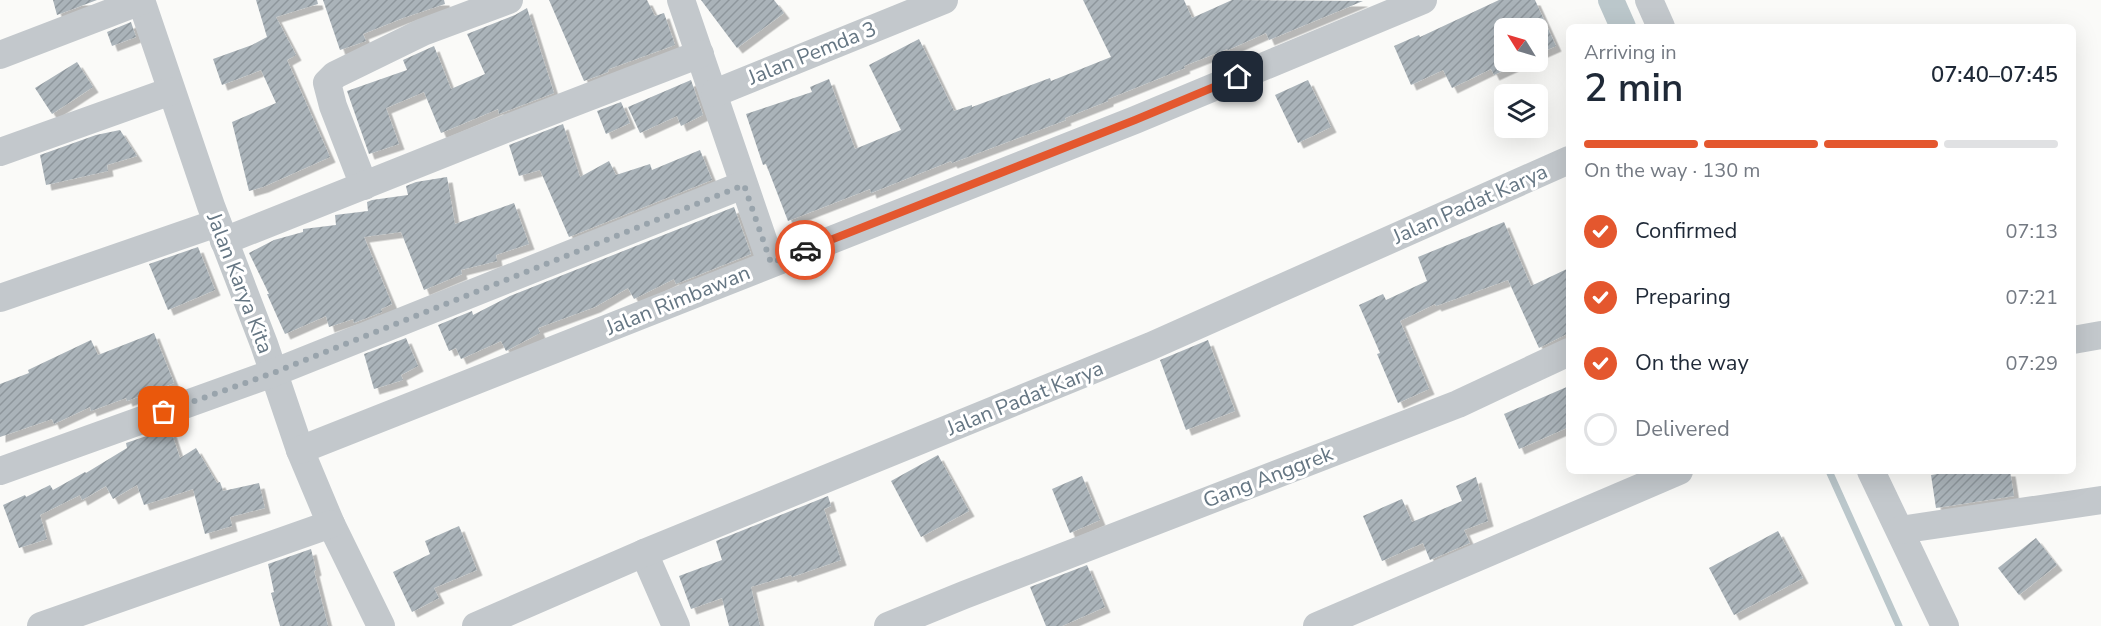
<!DOCTYPE html>
<html lang="en">
<head>
<meta charset="utf-8">
<style>
  :root { --surface:#fff; --page:#f6f6f7; --text:#1f2937; --muted:#747a83; --line:#e0e1e3; --accent:#e4572e }
  body { margin:0; font-family:"Nunito Sans",sans-serif; background:var(--page); color:var(--text); height:100vh; display:flex; flex-direction:column; font-size:22px; white-space:nowrap }
  * { box-sizing:border-box; margin:0 }
  p { font-size:20px; color:var(--muted) }
  .icon { flex:none; width:33px; height:33px; fill:none; stroke:currentColor; stroke-width:2; stroke-linecap:round; stroke-linejoin:round }
  .map { position:relative; flex:1; overflow:hidden }
  .sheet { position:absolute; left:1566px; top:24px; width:510px; height:450px; display:flex; flex-direction:column; background:var(--surface); border-radius:9px; box-shadow:0 6px 24px #0002 }
  .sheet>* { flex:none }
  .needle { width:39px; rotate:307deg }
  .buttons { position:absolute; left:1494px; top:18px; display:grid; gap:12px }
  .buttons a { display:grid; place-items:center; width:54px; height:54px; border-radius:9px; background:var(--surface); box-shadow:0 6px 24px #0002; font-size:30px }
  .pin { position:absolute; display:grid; place-items:center; width:51px; height:51px; color:#fff; margin:-26px; border-radius:12px; box-shadow:0 3px 9px #0006 }
  .courier { position:absolute; display:grid; place-items:center; width:60px; height:60px; margin:-30px; border:4px solid #e4572e; border-radius:50%; background:#fff; color:#222; box-shadow:0 2px 8px #0007 }
  .overview em { font-style:normal; font-weight:600 }
  .overview div { display:flex; flex-direction:column-reverse }
  .overview { display:flex; align-items:center; justify-content:space-between; height:102px; padding:0 18px }
  h1 { font-size:39px; font-weight:600; line-height:45px }
  .bar { display:grid; grid-template-columns:repeat(4,1fr); gap:9px 6px; align-content:center; height:72px; padding:0 18px }
  .bar i { height:8px; border-radius:4px; background:var(--line) }
  .bar .on { background:var(--accent) }
  .bar p { grid-column:span 4 }
  ol { padding:0 18px; list-style:none }
  li { display:flex; align-items:center; gap:18px; height:66px }
  li p { margin-inline-start:auto }
  li .icon { padding:6px; border-radius:50%; background:var(--accent); color:#fff; stroke-width:4 }
  li:last-child { color:var(--muted) }
  li i { width:33px; height:33px; border:3px solid var(--line); border-radius:50% }
  .map>svg:first-child { display:block }
  .lines { fill:none; stroke-linecap:round; stroke-linejoin:round }
  .stream { stroke:#bbc7cb; stroke-width:7 }
  .canal { stroke:#bbc7cb; stroke-width:26 }
  .building { fill:url(#building-hatch); filter:url(#shadow) }
  .minor { stroke:#c3c8cc; stroke-width:28 }
  .done { stroke:#99a4ac; stroke-width:6; stroke-dasharray:0 10.8 }
  .route { stroke:#e4572e; stroke-width:8 }
  .labels { text-anchor:middle; stroke-width:6; stroke-linejoin:round; paint-order:stroke }
  .street-label { font-size:21px; fill:#657683; stroke:#fff }
</style>
</head>
<body>
<div class="map">
<svg width="2101" height="626" viewBox="0 0 2101 626">
  <defs>
    <pattern id="building-hatch" width="6" height="6" patternUnits="userSpaceOnUse" patternTransform="scale(1.5)"><rect width="6" height="6" fill="#aab3b9"/><path d="M-1 1l2-2M0 6l6-6M5 7l2-2" fill="none" stroke="#8e969c"/></pattern>
    <filter id="shadow"><feDropShadow dx="5.5" dy="5.5" stdDeviation="0" flood-color="#0004"/></filter>
  </defs>
  <rect width="100%" height="100%" fill="#fafaf8"/>
  <g class="lines">
    <!-- stream -->
    <polyline class="stream" points="1829,471 1899,626"/>
    <!-- canal -->
    <polyline class="canal" points="1611,0 1623,27"/>
  </g>
  <!-- building -->
  <g class="building">
    <polygon points="53,0 97,0 57,15"/>
    <polygon points="256,0 317,0 318,4 276,17 296,55 287,60 330,157 263,187 249,191 232,122 276,103 261,70 222,85 213,59 252,45 267,37"/>
    <polygon points="323,0 444,0 445,4 403,18 363,34 366,41 340,50"/>
    <polygon points="549,0 647,0 655,16 664,13 675,45 609,69 608,72 584,81"/>
    <polygon points="701,0 774,0 784,13 737,48"/>
    <polygon points="1083,0 1184,0 1192,18 1232,0 1363,1 1269,40 1266,33 1228,50 1227,49 1184,66 1185,68 1108,99 1108,101 1065,118 1066,120 952,163 951,161 871,193 870,189 788,221 766,164 763,165 746,114 812,92 810,87 829,79 855,149 901,130 869,65 919,39 954,111 972,105 972,107 1050,78 1051,81 1111,57"/>
    <polygon points="1499,0 1535,0 1556,46 1538,54 1538,28 1504,28 1504,62 1522,62 1494,75 1491,69 1452,88 1443,70 1411,85 1394,46 1419,35 1420,37"/>
    <polygon points="527,8 554,93 499,114 498,109 441,133 424,92 386,108 399,144 369,154 347,91 407,70 403,60 434,46 451,89 485,74 467,34 515,15"/>
    <polygon points="131,22 136,37 112,46 107,32"/>
    <polygon points="77,62 93,87 52,114 35,88"/>
    <polygon points="691,80 703,115 681,126 677,116 640,133 628,107"/>
    <polygon points="1308,80 1331,127 1298,143 1275,95"/>
    <polygon points="621,102 630,123 606,134 597,111"/>
    <polygon points="563,124 580,177 609,161 616,175 650,164 652,170 700,150 712,180 569,237 540,170 519,176 509,145"/>
    <polygon points="120,130 137,156 107,165 108,171 46,185 40,155 96,135"/>
    <polygon points="447,177 455,224 514,203 529,244 496,255 497,261 461,270 462,274 424,290 401,232 364,237 392,304 381,309 382,312 354,323 353,319 329,327 326,316 285,334 267,294 269,294 249,253 274,240 303,232 303,229 336,225 335,215 368,211 367,202 372,200 408,195 406,186 416,182"/>
    <polygon points="734,207 751,254 676,284 674,279 634,299 628,288 595,307 538,328 540,333 506,351 501,341 461,359 456,348 449,351 438,325 472,311 473,315 510,296"/>
    <polygon points="1504,222 1531,286 1569,268 1569,333 1539,348 1508,280 1436,306 1435,304 1400,321 1429,389 1398,403 1377,354 1380,353 1359,305 1383,294 1386,300 1427,281 1418,257"/>
    <polygon points="198,247 215,290 168,310 149,264"/>
    <polygon points="154,333 174,383 127,401 126,398 91,411 90,407 54,424 52,419 0,437 0,384 29,373 28,370 91,340 98,355"/>
    <polygon points="406,338 418,366 401,375 403,380 374,389 364,354"/>
    <polygon points="1208,340 1235,411 1186,430 1160,360"/>
    <polygon points="1569,386 1569,427 1519,449 1504,414"/>
    <polygon points="170,428 180,458 196,448 217,483 220,482 223,491 259,483 265,508 230,517 232,526 205,534 193,489 144,505 137,485 113,499 106,486 82,500 80,495 40,515 47,539 19,548 3,505 25,495 26,497 50,485 53,490 85,472 86,473 127,448 126,443"/>
    <polygon points="938,455 969,511 921,537 891,481"/>
    <polygon points="1955,471 2010,471 2014,496 1936,508 1931,475"/>
    <polygon points="1082,476 1100,520 1070,533 1052,489"/>
    <polygon points="1476,477 1488,521 1464,530 1470,543 1430,560 1423,543 1382,561 1363,516 1402,499 1412,522 1462,501 1456,486"/>
    <polygon points="828,496 831,506 824,509 841,560 792,577 791,575 751,587 760,626 729,626 722,598 691,609 679,576 722,560 716,541"/>
    <polygon points="459,526 477,570 434,588 439,598 412,612 393,572 430,554 425,541"/>
    <polygon points="1778,531 1803,578 1734,615 1709,568"/>
    <polygon points="2036,538 2057,565 2019,595 1998,568"/>
    <polygon points="311,549 316,570 314,571 328,626 280,626 271,593 274,592 268,564"/>
    <polygon points="1087,565 1105,607 1062,626 1046,626 1030,587"/>
  </g>
  <g class="lines">
    <!-- minor -->
    <g class="minor">
      <polyline points="141,0 211,206 264,344 300,450 331,524 381,626"/>
      <polyline points="681,0 771,263"/>
      <polyline points="1649,0 1661,27"/>
      <polyline points="0,55 141,1"/>
      <polyline points="715,93 944,0"/>
      <polyline points="0,152 171,91"/>
      <polyline points="364,186 333,106 327,83 335,75 423,32 509,0"/>
      <polyline points="224,241 513,126 700,54"/>
      <polyline points="0,298 217,223"/>
      <polyline points="2073,340 2101,335"/>
      <polyline points="300,450 1135,120 1423,0"/>
      <polyline points="0,471 273,373 743,185"/>
      <polyline points="1871,471 1945,626"/>
      <polyline points="1900,530 2101,500"/>
      <polyline points="644,553 676,626"/>
      <polyline points="41,626 331,524"/>
      <polyline points="476,626 644,553 1151,346 1569,160"/>
      <polyline points="888,626 964,595 1458,404 1569,352"/>
      <polyline points="1317,626 1679,471"/>
    </g>
  </g>
  <g class="lines">
    <!-- done -->
    <polyline class="done" points="164,412 273,373 744,185 771,263 805,250"/>
    <!-- route -->
    <polyline class="route" points="805,250 1135,120 1238,77"/>
  </g>
  <g class="labels">
    <!-- street labels -->
    <g class="street-label">
      <text transform="translate(812 53) rotate(-22)" y="7">Jalan Pemda 3</text>
      <text transform="translate(1470 204) rotate(-24)" y="7">Jalan Padat Karya</text>
      <text transform="translate(240 283) rotate(69)" y="7">Jalan Karya Kita</text>
      <text transform="translate(678 300) rotate(-22)" y="7">Jalan Rimbawan</text>
      <text transform="translate(1025 398) rotate(-22)" y="7">Jalan Padat Karya</text>
      <text transform="translate(1268 477) rotate(-21)" y="7">Gang Anggrek</text>
    </g>
  </g>
</svg>
<div class="buttons">
<a><svg class="needle" viewBox="-14 -14 28 28"><path d="M0-13l5 13h-10z" fill="#e53935"/><path d="M0 13l5-13h-10z" fill="#747a83"/></svg></a>
<a><svg class="icon" aria-label="layers" viewBox="0 0 24 24"><path d="M12 4l9 5-9 5-9-5zM3 14l9 5 9-5"/></svg></a>
</div>
<div class="pin" style="left:164px;top:412px;background:#ea580c"><svg class="icon" aria-label="bag" viewBox="0 0 24 24"><path d="M5 8h14l-1 12H6zM9 8a3 3 0 0 1 6 0"/></svg></div>
<div class="pin" style="left:1238px;top:77px;background:#1f2937"><svg class="icon" aria-label="home" viewBox="0 0 24 24"><path d="M3 11l9-7 9 7M6 9v11h12V9"/></svg></div>
<div class="courier" style="left:805px;top:250px"><svg class="icon" aria-label="car" viewBox="0 0 24 24"><path d="M5 17H2v-5l4-1 3-4h7l3 4 3 1v5h-3M9 17h6M6 11h13"/><circle cx="7" cy="17" r="2"/><circle cx="17" cy="17" r="2"/></svg></div>
<section class="sheet">
<div class="overview"><div><h1>2 min</h1><p>Arriving in</p></div><em>07:40–07:45</em></div>
<div class="bar"><i class="on"></i><i class="on"></i><i class="on"></i><i></i><p>On the way · 130 m</p></div>
<ol>
<li><svg class="icon" aria-label="check" viewBox="0 0 24 24"><path d="M5 12l5 5 9-10"/></svg>Confirmed<p>07:13</p></li>
<li><svg class="icon" aria-label="check" viewBox="0 0 24 24"><path d="M5 12l5 5 9-10"/></svg>Preparing<p>07:21</p></li>
<li><svg class="icon" aria-label="check" viewBox="0 0 24 24"><path d="M5 12l5 5 9-10"/></svg>On the way<p>07:29</p></li>
<li><i></i>Delivered</li>
</ol>
</section>
</div>
</body>
</html>
